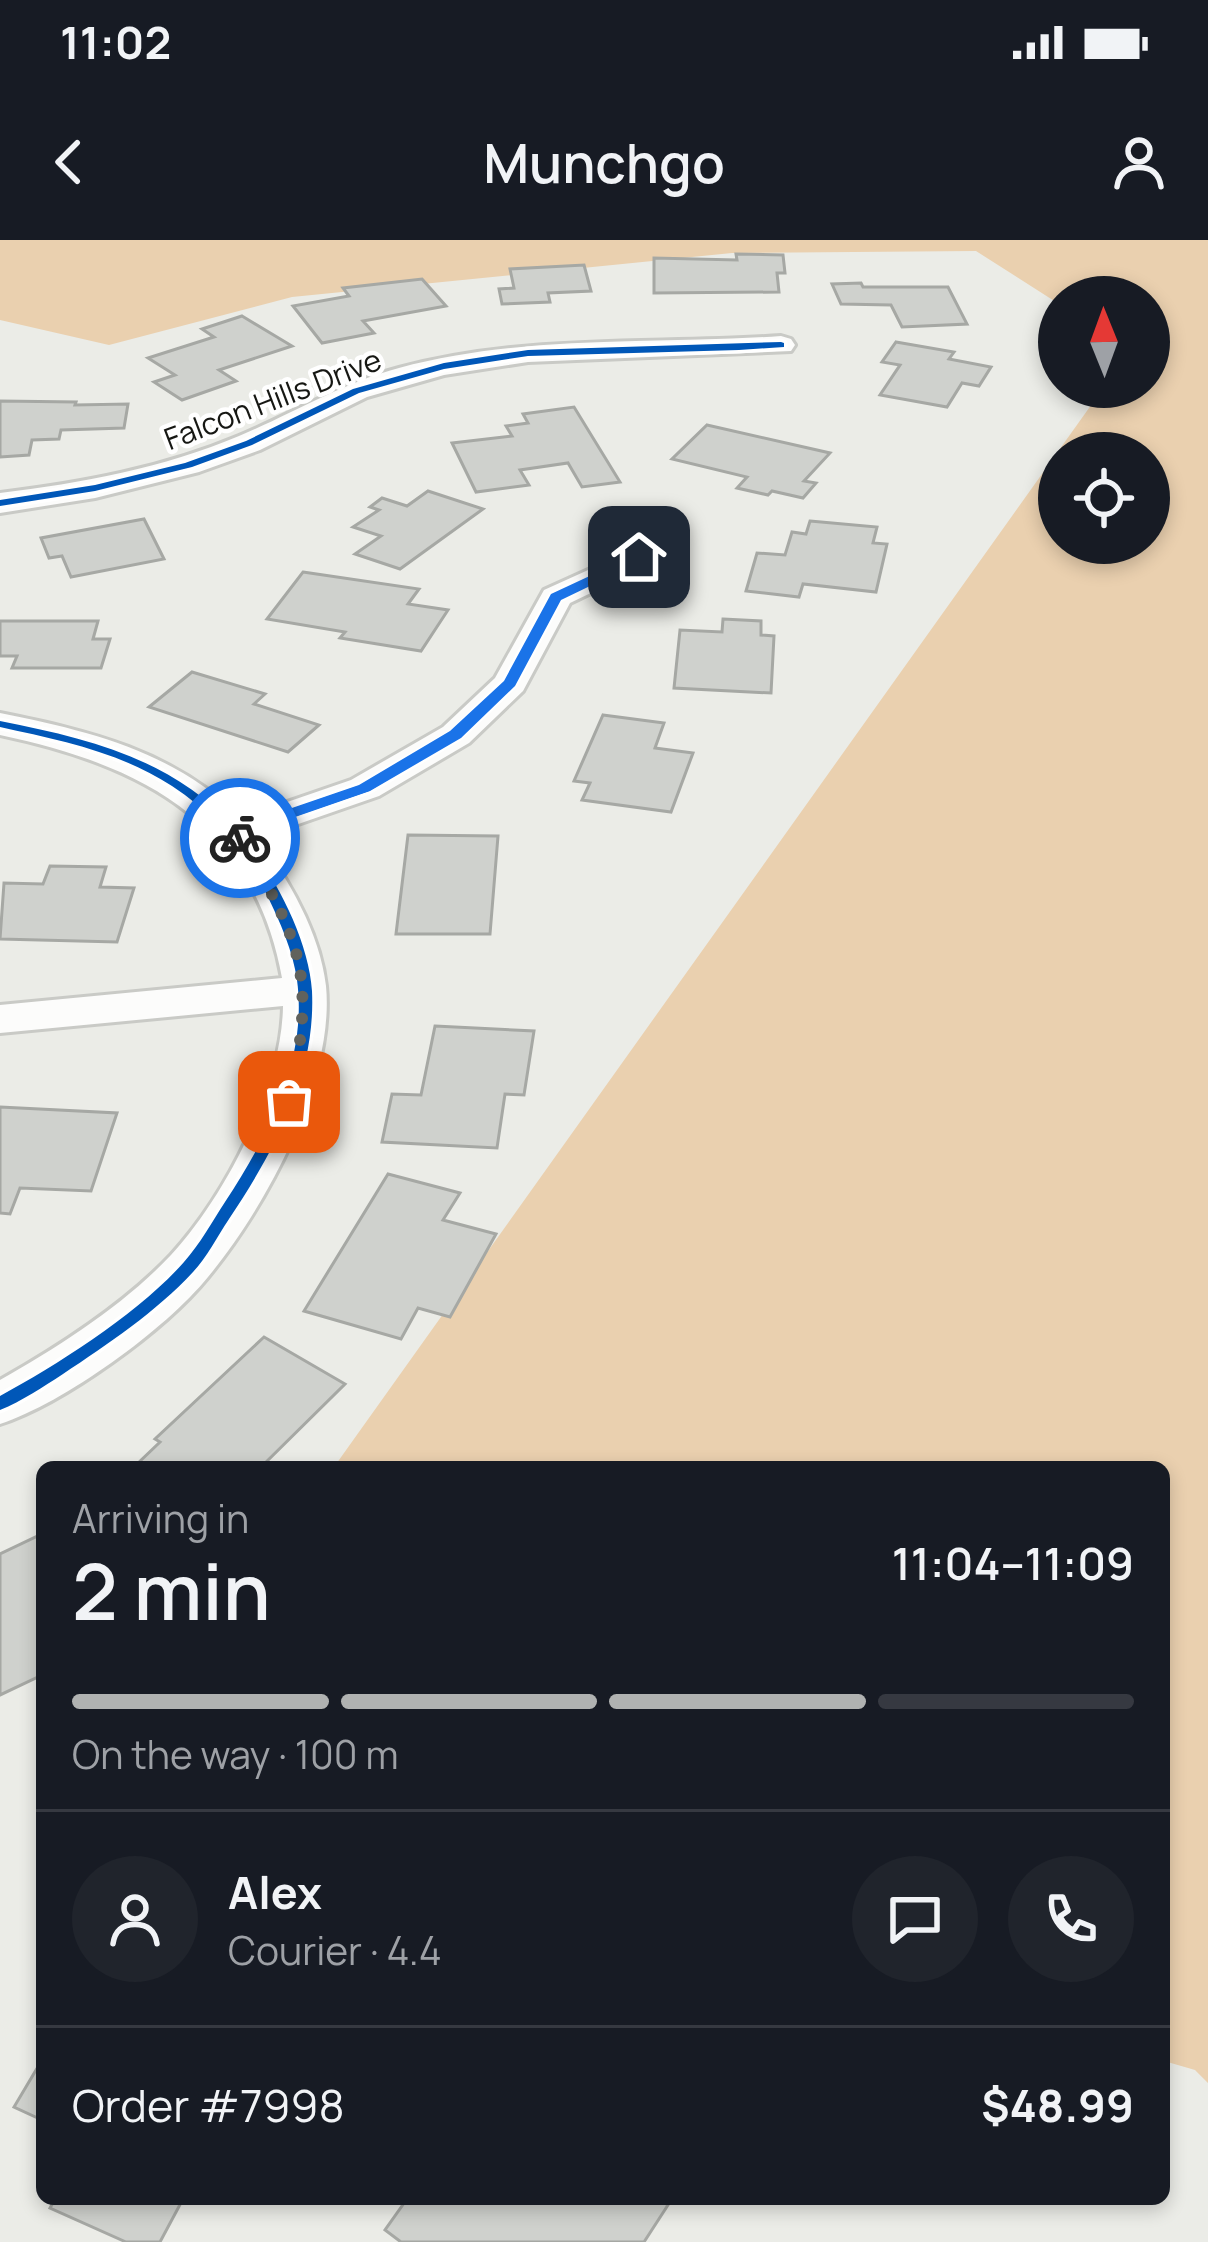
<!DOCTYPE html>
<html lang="en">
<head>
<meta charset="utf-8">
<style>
  :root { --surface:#171b24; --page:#20242c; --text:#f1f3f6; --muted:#9ea1a6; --line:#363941; --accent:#b0b2b1 }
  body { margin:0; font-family:Manrope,sans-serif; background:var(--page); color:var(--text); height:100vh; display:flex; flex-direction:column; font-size:45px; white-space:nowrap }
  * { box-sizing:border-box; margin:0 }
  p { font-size:39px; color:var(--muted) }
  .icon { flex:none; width:66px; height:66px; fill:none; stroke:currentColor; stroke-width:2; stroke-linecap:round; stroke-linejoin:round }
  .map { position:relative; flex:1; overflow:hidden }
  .details { position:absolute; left:36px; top:1221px; width:1134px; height:744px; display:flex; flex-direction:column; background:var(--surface); border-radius:18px; box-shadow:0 6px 18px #0003 }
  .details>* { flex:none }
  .needle { width:78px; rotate:359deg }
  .buttons { position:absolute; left:1038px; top:36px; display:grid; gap:24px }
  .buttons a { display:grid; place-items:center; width:132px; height:132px; border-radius:50%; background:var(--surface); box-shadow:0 6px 18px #0003; font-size:60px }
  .pin { position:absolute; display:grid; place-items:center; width:102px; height:102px; color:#fff; margin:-51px; border-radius:24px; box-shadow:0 6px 18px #0006 }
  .courier { position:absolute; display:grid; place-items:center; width:120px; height:120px; margin:-60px; border:9px solid #1a73e8; border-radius:50%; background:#fff; color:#222; box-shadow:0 3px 15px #0007 }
  .summary em { font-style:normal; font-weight:600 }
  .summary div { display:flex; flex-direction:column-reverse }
  .summary { display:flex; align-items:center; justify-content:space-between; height:204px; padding:0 36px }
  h1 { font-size:78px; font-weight:600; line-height:90px }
  .bar { display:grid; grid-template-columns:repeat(4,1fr); gap:18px 12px; align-content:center; height:144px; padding:0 36px }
  .bar i { height:15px; border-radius:9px; background:var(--line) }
  .bar .active { background:var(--accent) }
  .bar p { grid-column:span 4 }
  .line { display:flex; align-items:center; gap:30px; padding:0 36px; border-top:3px solid var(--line) }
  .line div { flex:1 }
  .round { display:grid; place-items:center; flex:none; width:126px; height:126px; border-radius:63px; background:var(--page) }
  .status { display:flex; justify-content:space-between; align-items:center; height:84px; padding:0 60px; background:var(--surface); direction:ltr }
  .status svg { height:33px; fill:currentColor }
  header { display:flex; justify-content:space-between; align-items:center; height:156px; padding:0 36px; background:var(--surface); font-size:54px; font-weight:600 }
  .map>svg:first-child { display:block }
  .green { fill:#ead0af; fill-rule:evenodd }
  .building { fill:#cfd1cd; stroke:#a6a8a4; stroke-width:3 }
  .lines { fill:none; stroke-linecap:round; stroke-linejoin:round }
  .street-casing { stroke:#c9cac6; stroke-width:6 }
  .street { fill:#fcfcfb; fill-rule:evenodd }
  .cycleway-casing { stroke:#fff; stroke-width:7 }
  .cycleway { fill:#0057b8; fill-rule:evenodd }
  .route { fill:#1a73e8 }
  .done { stroke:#61625d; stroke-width:12; stroke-dasharray:0 21.6 }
  .labels { text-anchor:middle; stroke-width:9; stroke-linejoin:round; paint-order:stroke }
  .far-street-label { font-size:30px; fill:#161713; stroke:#fff }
</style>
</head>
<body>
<div class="status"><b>11:02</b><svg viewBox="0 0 49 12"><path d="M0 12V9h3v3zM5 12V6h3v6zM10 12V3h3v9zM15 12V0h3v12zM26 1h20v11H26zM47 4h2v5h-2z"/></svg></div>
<header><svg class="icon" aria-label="back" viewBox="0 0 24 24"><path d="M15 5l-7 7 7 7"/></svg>Munchgo<svg class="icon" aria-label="person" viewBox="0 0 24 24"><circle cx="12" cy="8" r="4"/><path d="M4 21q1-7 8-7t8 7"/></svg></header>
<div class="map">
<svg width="1208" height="2002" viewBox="0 0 1208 2002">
  <rect width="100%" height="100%" fill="#ebece7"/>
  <!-- green -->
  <path class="green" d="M0,0H1208V1843L1195,1830L1164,1821V1227H334L1104,147H1149V57H1059V64L976,11L732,13L292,57L109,105L0,80ZM1059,213H1149V303H1059Z"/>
  <!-- building -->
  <g class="building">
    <polygon points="736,14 783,15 785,33 777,33 779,52 654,53 654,18 737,20"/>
    <polygon points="584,25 591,51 548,53 550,62 502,64 499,49 514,48 510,29"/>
    <polygon points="422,39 446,66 363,81 374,93 322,103 293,66 349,56 343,48"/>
    <polygon points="861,43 863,47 948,47 967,84 902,87 891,65 841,64 832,44"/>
    <polygon points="242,76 292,106 219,130 236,141 182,160 154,142 175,135 148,118 214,97 202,89"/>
    <polygon points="896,102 954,112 949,119 991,127 979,146 962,143 947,167 880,155 900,125 882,122"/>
    <polygon points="0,161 76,162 75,165 128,164 124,188 61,190 59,199 32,200 29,215 0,217"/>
    <polygon points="574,167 620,242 582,247 568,223 520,230 529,245 476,252 452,203 512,196 506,186 528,183 523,174"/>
    <polygon points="707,185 830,213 804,241 816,243 803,258 772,251 768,255 737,248 747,237 672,219"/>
    <polygon points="428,251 483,269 400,329 355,314 381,296 353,287 379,270 370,267 382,258 407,266"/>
    <polygon points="144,279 164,319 71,337 62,316 49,318 41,298"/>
    <polygon points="810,281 877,287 873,303 887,304 876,352 803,344 799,357 746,351 757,313 785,315 792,292 806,294"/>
    <polygon points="303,332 419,349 408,364 448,370 421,411 340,398 345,392 267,379"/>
    <polygon points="723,379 761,381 761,395 774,396 771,453 674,448 680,390 722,392"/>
    <polygon points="0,381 98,381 93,399 110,399 101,428 12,428 17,416 0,416"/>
    <polygon points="192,432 265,454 254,464 319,485 288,512 149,467"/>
    <polygon points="603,475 664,483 655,508 693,513 671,572 582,560 590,543 574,541"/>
    <polygon points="408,595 498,596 490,694 396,694"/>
    <polygon points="50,626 106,627 100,647 134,648 117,702 0,699 4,643 43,644"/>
    <polygon points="435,786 534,791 524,855 505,854 497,908 382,902 392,854 421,855"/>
    <polygon points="0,867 117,873 91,951 20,948 10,974 0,973"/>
    <polygon points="388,934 460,953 443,980 496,994 450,1077 418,1068 401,1099 304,1071"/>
    <polygon points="264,1097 345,1144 261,1227 136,1225 160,1202 155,1199"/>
    <polygon points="42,1294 42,1435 0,1455 0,1314"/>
    <polygon points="42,1820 42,1880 14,1867"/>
    <polygon points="55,1959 183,1959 160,2002 126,2002 50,1968"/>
    <polygon points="407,1959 659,1959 668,1965 644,2002 401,2002 385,1990"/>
  </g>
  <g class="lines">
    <defs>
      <g id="street">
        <path d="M781,96L791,99L795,105L791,111L528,122L444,135L367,157L260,210L199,232L95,258L0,273V253C82,243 163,228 239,196C294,173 342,143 399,128C525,94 652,105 781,96Z"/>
        <path d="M639,307L656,317L651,324L570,363L523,451L469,503L379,556L258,598C289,640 320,693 326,746C335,840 266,967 208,1037C165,1090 64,1163 0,1184V1140C60,1106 124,1065 171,1015C226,955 282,847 283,766L0,793V765L282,738C254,582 142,525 0,495V473C89,491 174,511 241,578L351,540L443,487L495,438L544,350Z"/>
      </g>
    </defs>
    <!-- street casing -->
    <use href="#street" class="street-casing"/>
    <!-- street -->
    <use href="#street" class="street"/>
    <defs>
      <g id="cycleway">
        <polygon points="781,102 784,103 784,107 739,110 528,116 444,129 359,153 252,205 192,227 95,251 0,266 0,260 95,245 185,223 246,201 353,149 444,123 528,110"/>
        <path d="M635,315L644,317L560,359L514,445L460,497L369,551L241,595C274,633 309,700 312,751C316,836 274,911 229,979C217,997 207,1017 193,1032C156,1072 108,1104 63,1134C43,1147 22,1161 0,1170V1156C59,1124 140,1072 184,1022C200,1004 212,982 225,962C267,898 308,820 297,740C293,711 280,682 267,655C246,610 213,573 172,546C120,512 59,500 0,487V481C90,499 170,518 236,588L361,545L452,493L505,441L552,355Z"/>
      </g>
    </defs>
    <!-- cycleway casing -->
    <use href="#cycleway" class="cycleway-casing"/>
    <!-- cycleway -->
    <use href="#cycleway" class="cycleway"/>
  </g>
  <!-- route -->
  <polygon class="route" points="639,313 644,320 561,360 515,446 461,498 370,551 246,594 246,601 235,601 231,589 359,545 450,491 504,441 551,354"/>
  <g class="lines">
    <!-- done -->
    <path class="done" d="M240,598C304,706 316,737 289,862"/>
  </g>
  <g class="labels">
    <!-- far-street labels -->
    <g class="far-street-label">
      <text transform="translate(273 160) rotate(-21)" y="10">Falcon Hills Drive</text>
    </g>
  </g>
</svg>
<div class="buttons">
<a><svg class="needle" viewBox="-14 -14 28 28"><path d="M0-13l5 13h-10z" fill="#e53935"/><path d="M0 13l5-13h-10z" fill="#9ea1a6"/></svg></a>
<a><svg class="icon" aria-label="locate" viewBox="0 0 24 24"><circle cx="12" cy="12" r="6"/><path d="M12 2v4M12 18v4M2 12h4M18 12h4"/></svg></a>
</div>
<div class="pin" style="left:289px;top:862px;background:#ea580c"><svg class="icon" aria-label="bag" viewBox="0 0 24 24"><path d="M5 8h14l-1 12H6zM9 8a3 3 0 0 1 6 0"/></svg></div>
<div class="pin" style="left:639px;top:317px;background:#1f2937"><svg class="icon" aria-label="home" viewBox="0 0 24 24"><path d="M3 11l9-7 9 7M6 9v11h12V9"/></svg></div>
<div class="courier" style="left:240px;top:598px"><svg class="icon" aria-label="bike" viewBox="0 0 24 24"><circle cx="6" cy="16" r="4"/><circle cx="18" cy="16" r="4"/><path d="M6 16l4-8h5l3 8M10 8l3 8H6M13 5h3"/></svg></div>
<section class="details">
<div class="summary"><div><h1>2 min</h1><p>Arriving in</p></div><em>11:04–11:09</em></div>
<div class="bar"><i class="active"></i><i class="active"></i><i class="active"></i><i></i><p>On the way · 100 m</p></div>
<div class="line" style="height:216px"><a class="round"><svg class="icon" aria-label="person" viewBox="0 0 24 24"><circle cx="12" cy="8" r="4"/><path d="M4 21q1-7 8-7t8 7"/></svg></a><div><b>Alex</b><p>Courier · 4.4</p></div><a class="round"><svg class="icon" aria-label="chat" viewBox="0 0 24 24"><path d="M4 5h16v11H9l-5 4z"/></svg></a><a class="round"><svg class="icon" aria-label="phone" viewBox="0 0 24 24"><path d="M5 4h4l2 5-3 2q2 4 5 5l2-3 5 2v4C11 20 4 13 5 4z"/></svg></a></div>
<div class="line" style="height:156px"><div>Order #7998</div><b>$48.99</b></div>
</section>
</div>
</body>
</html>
